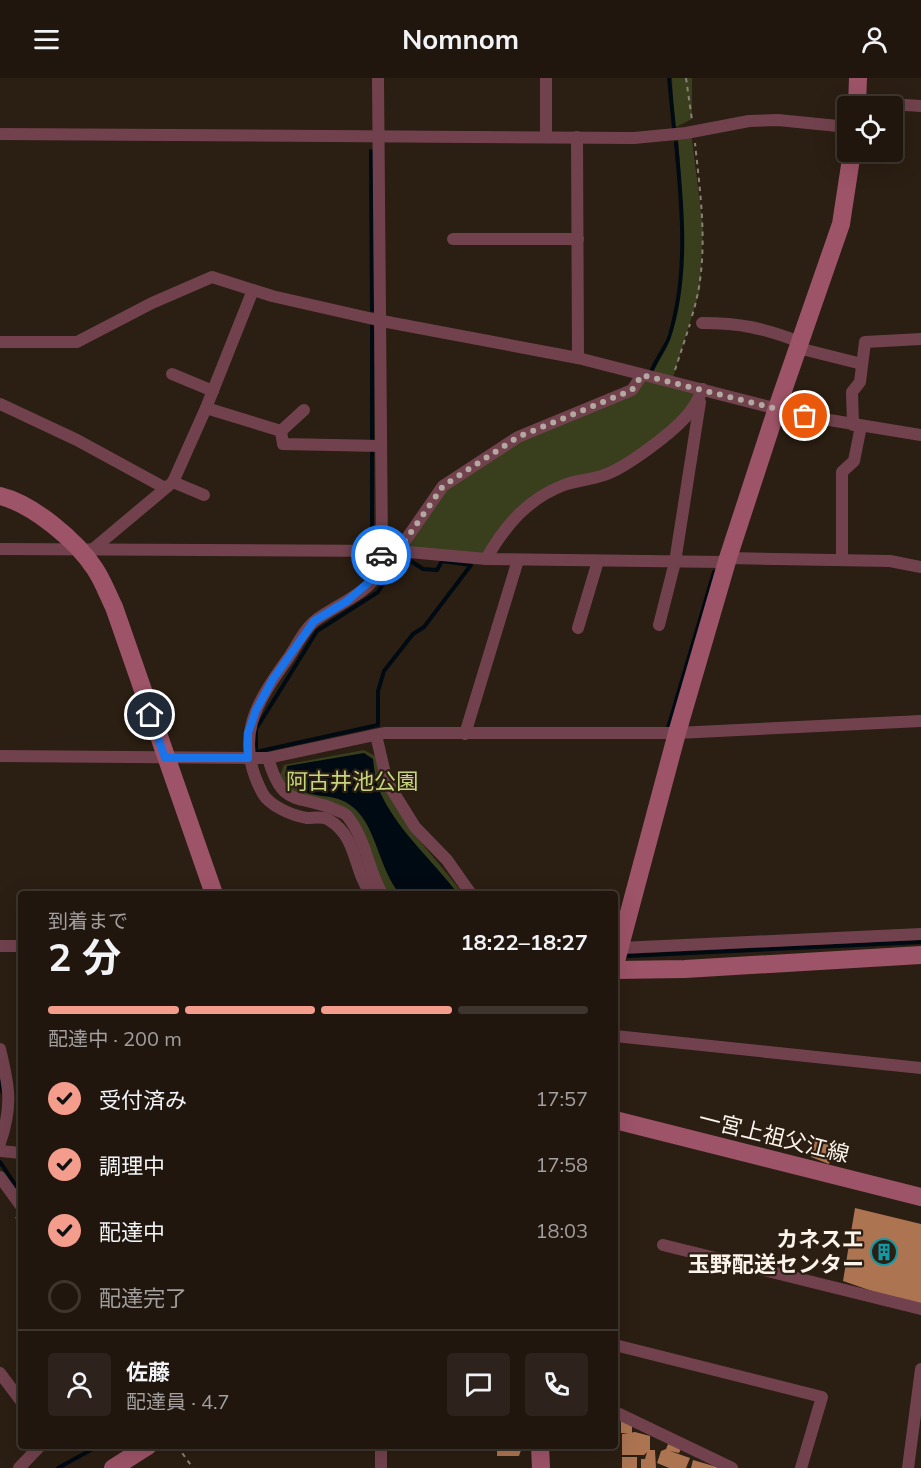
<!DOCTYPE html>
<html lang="ja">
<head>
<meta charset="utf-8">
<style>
  :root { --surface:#20160e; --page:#2d231c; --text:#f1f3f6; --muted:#a29f9e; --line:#3d352e; --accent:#f49d8c }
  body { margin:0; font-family:Mulish,"Noto Sans JP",sans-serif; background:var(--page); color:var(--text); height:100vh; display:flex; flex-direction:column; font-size:22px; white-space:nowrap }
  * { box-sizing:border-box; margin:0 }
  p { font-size:20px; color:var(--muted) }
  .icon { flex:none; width:33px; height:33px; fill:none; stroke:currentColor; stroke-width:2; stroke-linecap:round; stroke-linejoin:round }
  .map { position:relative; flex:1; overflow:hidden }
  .details { position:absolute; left:18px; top:813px; width:600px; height:558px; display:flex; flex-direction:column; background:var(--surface); border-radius:6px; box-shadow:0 6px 24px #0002,0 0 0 2px var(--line) }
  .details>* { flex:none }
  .buttons { position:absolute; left:837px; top:18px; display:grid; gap:12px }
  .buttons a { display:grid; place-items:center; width:66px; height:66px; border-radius:6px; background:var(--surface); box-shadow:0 6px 24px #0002,0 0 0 2px var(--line); font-size:30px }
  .pin { position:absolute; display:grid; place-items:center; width:51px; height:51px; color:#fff; margin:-26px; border:3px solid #fff; border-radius:50%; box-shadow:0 2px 6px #0007 }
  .courier { position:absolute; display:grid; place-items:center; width:60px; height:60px; margin:-30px; border:4px solid #1a73e8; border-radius:50%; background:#fff; color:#222; box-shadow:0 2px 8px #0007 }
  .overview em { font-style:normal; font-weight:700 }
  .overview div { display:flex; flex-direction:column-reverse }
  .overview { display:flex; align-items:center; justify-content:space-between; height:102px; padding:0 30px }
  h1 { font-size:39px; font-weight:700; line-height:45px }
  .bar { display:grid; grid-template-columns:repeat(4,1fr); gap:9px 6px; align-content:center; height:72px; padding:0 30px }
  .bar i { height:8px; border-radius:4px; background:var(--line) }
  .bar .current { background:var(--accent) }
  .bar p { grid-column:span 4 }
  .line { display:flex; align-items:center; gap:15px; padding:0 30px; border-top:2px solid var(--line) }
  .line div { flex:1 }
  .round { display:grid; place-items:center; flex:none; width:63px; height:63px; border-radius:6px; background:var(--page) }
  ol { padding:0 30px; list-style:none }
  li { display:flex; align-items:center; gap:18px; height:66px }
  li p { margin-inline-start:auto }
  li .icon { padding:6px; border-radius:50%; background:var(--accent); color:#111; stroke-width:4 }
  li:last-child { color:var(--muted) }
  li i { width:33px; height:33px; border:3px solid var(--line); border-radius:50% }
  header { display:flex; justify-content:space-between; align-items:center; height:78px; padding:0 30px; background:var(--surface); font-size:27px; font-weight:700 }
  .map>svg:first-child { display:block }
  .green { fill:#393f1c }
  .water { fill:#000a12 }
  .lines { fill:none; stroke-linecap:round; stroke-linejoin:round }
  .stream { stroke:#000a12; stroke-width:4 }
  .building { fill:#ac7451 }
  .path { stroke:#8b8076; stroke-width:2; stroke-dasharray:4.5 4.5; stroke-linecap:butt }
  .street { stroke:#71424e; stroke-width:12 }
  .secondary { stroke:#9d5368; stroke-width:18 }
  .done { stroke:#b3a89f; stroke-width:6; stroke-dasharray:0 10.8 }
  .route { stroke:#1a73e8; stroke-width:8 }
  .labels { text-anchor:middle; stroke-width:4.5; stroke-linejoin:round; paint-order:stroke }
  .park-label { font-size:22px; fill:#c6d67c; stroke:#2b1e12 }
  .street-label { font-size:22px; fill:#fcf3eb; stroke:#2b1e12 }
  .poi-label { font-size:22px; font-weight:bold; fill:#fcf3eb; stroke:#2b1e12; text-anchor:end }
</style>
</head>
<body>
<header><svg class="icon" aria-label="menu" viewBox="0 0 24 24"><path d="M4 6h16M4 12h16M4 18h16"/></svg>Nomnom<svg class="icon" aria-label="person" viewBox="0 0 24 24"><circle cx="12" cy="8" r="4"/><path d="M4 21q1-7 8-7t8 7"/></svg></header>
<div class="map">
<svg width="921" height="1390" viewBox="0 0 921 1390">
  <rect width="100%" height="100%" fill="#2b1e12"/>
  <!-- green -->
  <g class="green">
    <polygon points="672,0 692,0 692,41 674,50"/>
    <path d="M691,54L703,150L700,212L672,303L703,311L689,335L640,375L538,420L486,481L398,473L434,418L518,359L650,298C657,280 666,262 672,243C689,190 681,111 678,56Z"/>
    <path d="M364,672L375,678C388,736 429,770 463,816H387L361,750L287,711L279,700L284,687Z"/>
  </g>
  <!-- water -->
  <path class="water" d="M364,675L373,681C374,690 375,700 378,709C394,750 432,781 458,816H400C379,792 377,750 354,730C330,709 311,729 285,698L287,688Z"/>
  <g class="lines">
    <!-- stream -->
    <g class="stream">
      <polyline points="669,0 674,50"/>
      <polyline points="371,73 372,232"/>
      <path d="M652,292C657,281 665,270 669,259C689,198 682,127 676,65"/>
      <polyline points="372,362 372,247"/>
      <polyline points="372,467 372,373"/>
      <polyline points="372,478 372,490"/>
      <polygon points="406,480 423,491 437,492 442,483 471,487 424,549 413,556 384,593 378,613 378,647 256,674 256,651 317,553 378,514 399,481"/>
      <polyline points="668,650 714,494"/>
      <polyline points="628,878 921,864"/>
      <polyline points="0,1004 3,1015"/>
      <polyline points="0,1084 21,1115"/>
      <polyline points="58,1390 98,1368"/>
    </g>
  </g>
  <!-- building -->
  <g class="building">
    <polygon points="816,1059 834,1065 829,1086 811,1079"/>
    <polygon points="855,1130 921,1146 921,1230 843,1203"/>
    <polygon points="621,1342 632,1347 632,1355 621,1355"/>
    <polygon points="635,1354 650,1358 650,1372 655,1372 656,1390 641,1390 641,1381 645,1381 647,1374 644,1377 622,1377 622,1356"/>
    <polygon points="668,1366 681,1371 679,1375 670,1373 690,1380 686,1390 669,1390 657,1385 661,1373 666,1371"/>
    <polygon points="497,1368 521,1368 521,1372 519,1378 497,1378"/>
    <rect x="622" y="1379" width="15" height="11"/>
    <polygon points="693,1382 717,1389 717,1390 691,1390"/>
  </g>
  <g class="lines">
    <!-- path -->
    <g class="path">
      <polyline points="686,0 692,42"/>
      <path d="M692,238C710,181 701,123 695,65"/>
      <polyline points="675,292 690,246"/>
      <polyline points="16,1139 21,1147"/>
      <polyline points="177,1368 193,1390"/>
    </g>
    <!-- street -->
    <g class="street">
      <polyline points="857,24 921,28"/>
      <polyline points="0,56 634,60 686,55 749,43 778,42 848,49"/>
      <polyline points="546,58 546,0"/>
      <polyline points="577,59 578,280"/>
      <polyline points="453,161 578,161"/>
      <path d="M702,245C740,245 764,250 800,264"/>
      <polyline points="0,264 77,264 152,225 212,199 272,218 382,243 578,280 805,338 921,357"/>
      <polyline points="798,270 862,286"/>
      <polyline points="172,296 213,313"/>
      <polyline points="0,326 77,362 165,410"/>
      <polyline points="206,330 281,353 283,366 381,368"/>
      <polyline points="853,347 852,314 860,304 865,264 921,261"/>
      <polyline points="281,353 304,332"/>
      <polyline points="173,404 204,417"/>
      <polyline points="0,471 398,473 486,481 723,484 728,480 890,483 921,489"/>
      <polyline points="93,471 173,404 206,330 253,212"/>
      <polyline points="398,473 443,408 518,359 632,312 642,297"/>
      <path d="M486,481C505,448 527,421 564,407C577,402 591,402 604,397C626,390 675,353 689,335C695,328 699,319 703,311"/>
      <polyline points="842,482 842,394 854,383 861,348"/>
      <polyline points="659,547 675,484 700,324"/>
      <polyline points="578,550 598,483"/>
      <polyline points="465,656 518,482"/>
      <polyline points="376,657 387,704 415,749 447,782 471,816"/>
      <polyline points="0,678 268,680 384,655 677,655 921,643"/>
      <path d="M268,680C283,732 298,715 336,732C341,734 345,735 348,739C366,762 368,792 382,816"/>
      <path d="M371,816C353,793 358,759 329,742C323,738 314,740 307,740C293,738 270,728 263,716C233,661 255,626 289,579C297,567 305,550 316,542C331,530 370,514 377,496C380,489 380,480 382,473L378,0"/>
      <polyline points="0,868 21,868"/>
      <polyline points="620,870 921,856"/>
      <polyline points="615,958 921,990"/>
      <path d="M0,971C9,1008 13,1028 0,1065"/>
      <polyline points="0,1073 21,1075"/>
      <polyline points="0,1099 21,1128"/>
      <polyline points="663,1167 921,1231"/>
      <polyline points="615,1267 822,1319 801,1390"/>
      <polyline points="0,1295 21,1323"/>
      <polyline points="615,1334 732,1390"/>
      <polyline points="19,1390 40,1368"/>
      <polyline points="381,1390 381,1368"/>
      <polyline points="908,1390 921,1291"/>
    </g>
    <!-- secondary -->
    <g class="secondary">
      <polyline points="857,28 858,0"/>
      <path d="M0,418C33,426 77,463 95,491C103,503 108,517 114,529L214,816"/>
      <polyline points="615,887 677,655 728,480 777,330 841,146 852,74"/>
      <polyline points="615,892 685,891 921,877"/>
      <polyline points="615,1042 921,1119"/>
      <polyline points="540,1368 541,1390"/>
      <polyline points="113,1390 148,1368"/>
    </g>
  </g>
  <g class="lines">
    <!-- done -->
    <polyline class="done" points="381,477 382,473 398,473 443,408 518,359 632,312 642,297 805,338"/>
    <!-- route -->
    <polyline class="route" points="150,637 165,680 248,680 248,655 256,632 273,601 314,543 347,523 377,497 381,477"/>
  </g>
  <!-- icons -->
  <defs>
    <symbol id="building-ring" viewBox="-11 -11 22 22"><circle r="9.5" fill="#2b1e12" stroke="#0f9aa8" stroke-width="1.5"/><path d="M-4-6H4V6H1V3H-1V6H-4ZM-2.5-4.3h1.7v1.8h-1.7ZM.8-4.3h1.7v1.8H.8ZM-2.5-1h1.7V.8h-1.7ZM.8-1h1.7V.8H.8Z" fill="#0f9aa8"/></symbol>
  </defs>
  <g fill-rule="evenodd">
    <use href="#building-ring" x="869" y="1159" width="30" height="30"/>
  </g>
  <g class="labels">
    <!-- park labels -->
    <g class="park-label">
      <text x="352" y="711">阿古井池公園</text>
    </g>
    <!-- street labels -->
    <g class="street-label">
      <text transform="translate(774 1058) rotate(14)" y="8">一宮上祖父江線</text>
    </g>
    <!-- poi labels -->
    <g class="poi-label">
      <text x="864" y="1169">カネスエ<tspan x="864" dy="25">玉野配送センター</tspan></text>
    </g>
  </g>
</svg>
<div class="buttons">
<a><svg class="icon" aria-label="locate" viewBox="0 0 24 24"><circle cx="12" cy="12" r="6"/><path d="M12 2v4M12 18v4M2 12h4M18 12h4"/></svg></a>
</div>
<div class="pin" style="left:805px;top:338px;background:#ea580c"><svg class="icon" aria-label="bag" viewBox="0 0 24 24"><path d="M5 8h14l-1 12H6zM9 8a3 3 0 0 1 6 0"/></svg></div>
<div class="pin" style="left:150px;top:637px;background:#1f2937"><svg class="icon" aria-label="home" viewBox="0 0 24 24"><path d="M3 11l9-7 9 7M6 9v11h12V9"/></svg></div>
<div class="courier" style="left:381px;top:477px"><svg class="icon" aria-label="car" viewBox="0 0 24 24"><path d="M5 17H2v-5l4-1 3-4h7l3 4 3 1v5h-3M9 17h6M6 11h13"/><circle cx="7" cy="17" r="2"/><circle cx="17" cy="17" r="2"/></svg></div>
<section class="details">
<div class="overview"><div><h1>2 分</h1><p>到着まで</p></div><em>18:22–18:27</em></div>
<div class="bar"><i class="current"></i><i class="current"></i><i class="current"></i><i></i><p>配達中 · 200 m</p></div>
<ol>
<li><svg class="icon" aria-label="check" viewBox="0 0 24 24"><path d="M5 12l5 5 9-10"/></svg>受付済み<p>17:57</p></li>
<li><svg class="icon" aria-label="check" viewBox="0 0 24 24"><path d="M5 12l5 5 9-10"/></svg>調理中<p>17:58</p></li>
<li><svg class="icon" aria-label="check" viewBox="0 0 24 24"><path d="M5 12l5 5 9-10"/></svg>配達中<p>18:03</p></li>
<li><i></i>配達完了</li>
</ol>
<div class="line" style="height:108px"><a class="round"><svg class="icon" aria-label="person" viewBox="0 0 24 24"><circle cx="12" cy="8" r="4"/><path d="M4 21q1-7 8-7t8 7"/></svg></a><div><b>佐藤</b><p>配達員 · 4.7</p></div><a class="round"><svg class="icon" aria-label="chat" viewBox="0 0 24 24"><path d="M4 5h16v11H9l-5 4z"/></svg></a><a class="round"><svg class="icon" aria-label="phone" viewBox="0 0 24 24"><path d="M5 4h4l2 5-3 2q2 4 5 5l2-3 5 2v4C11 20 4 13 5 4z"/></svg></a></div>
</section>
</div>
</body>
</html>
